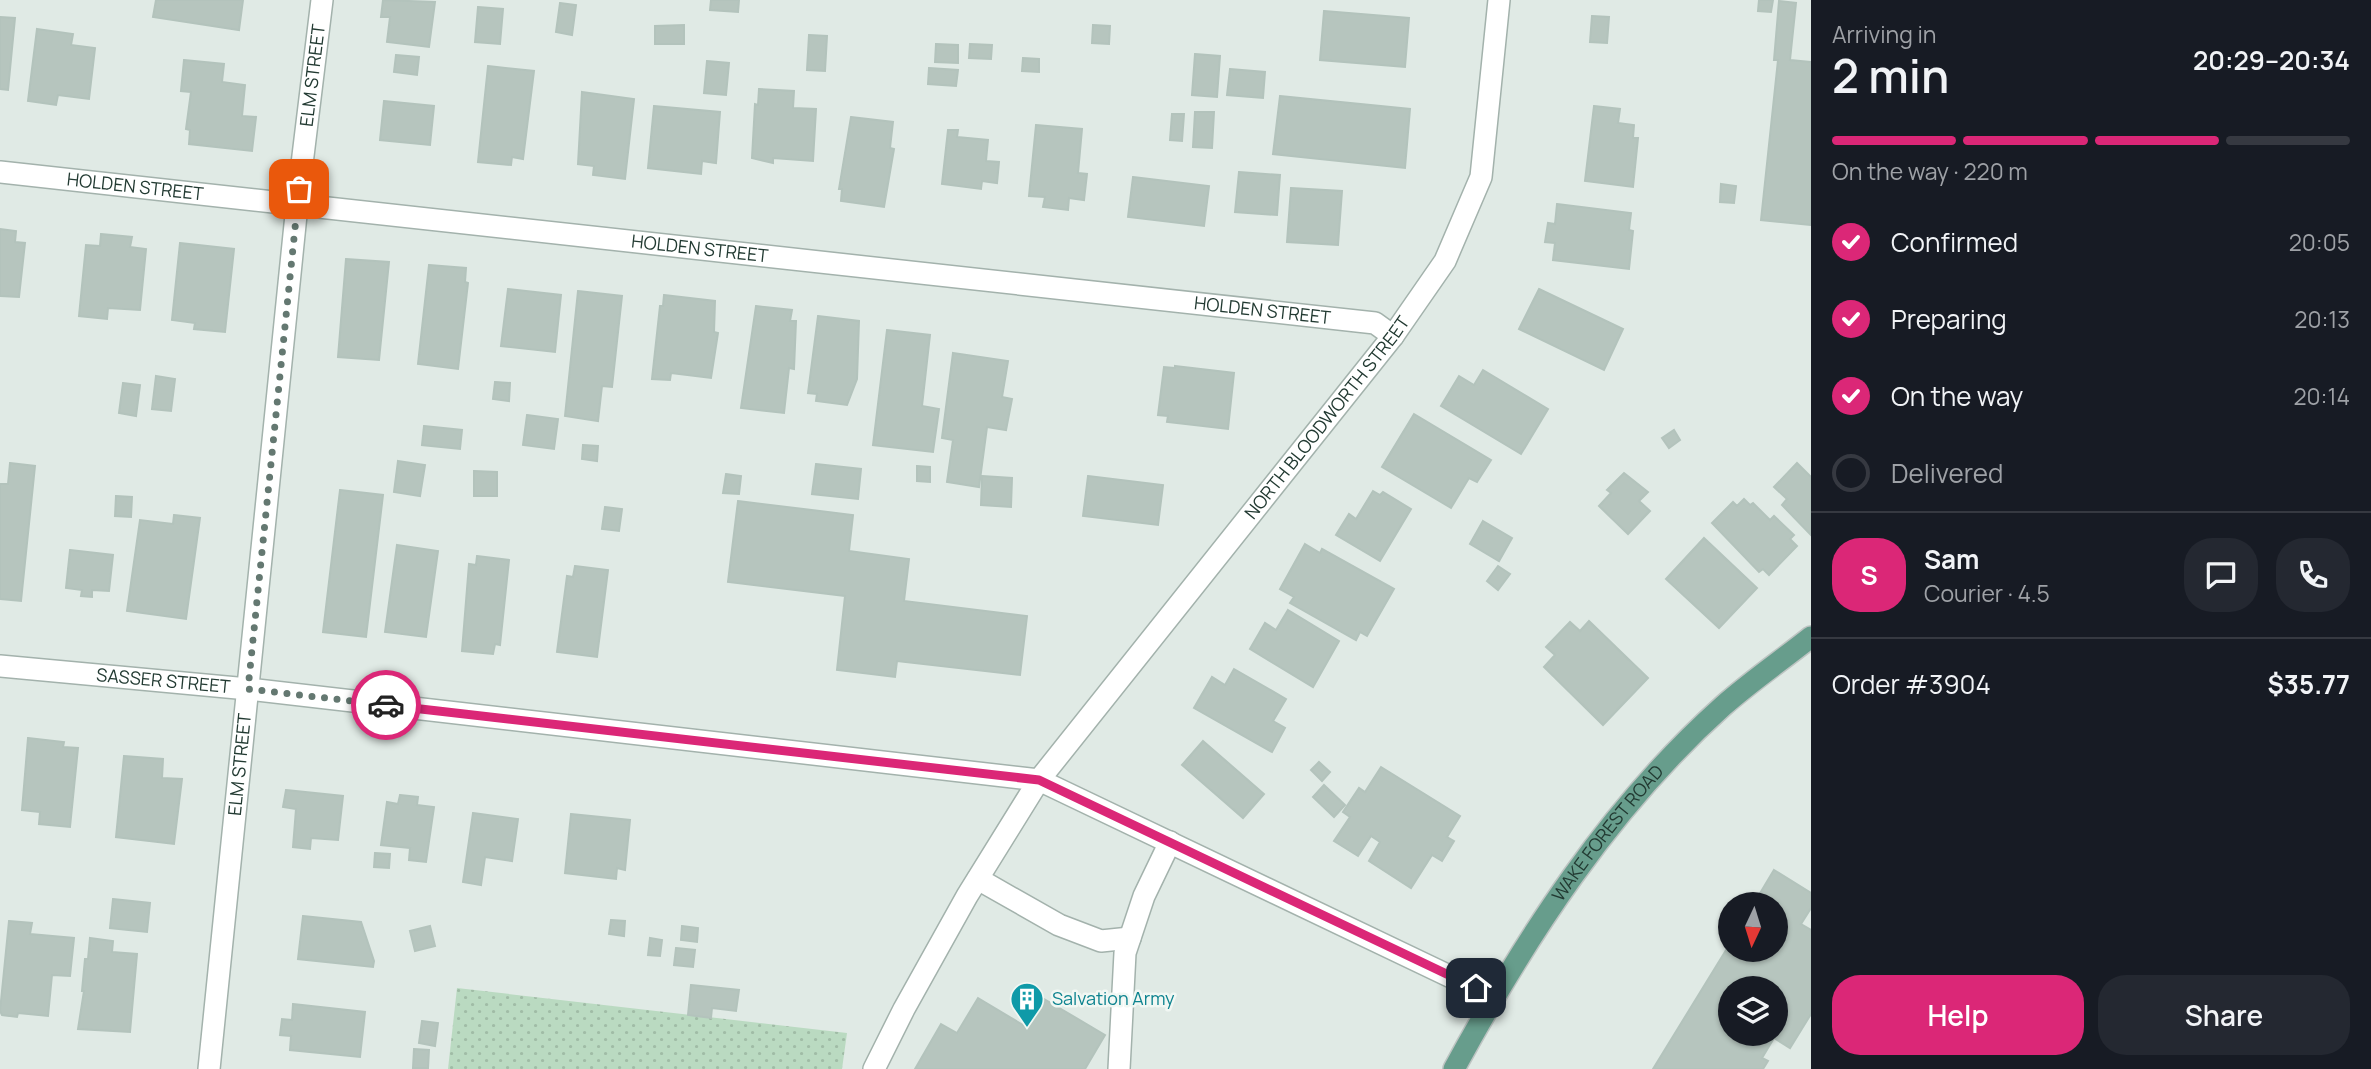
<!DOCTYPE html>
<html lang="en">
<head>
<meta charset="utf-8">
<style>
  :root { --surface:#171b24; --page:#242831; --text:#f1f3f6; --muted:#9ea1a6; --line:#363941; --accent:#db2777 }
  body { margin:0; font-family:Manrope,sans-serif; background:var(--page); color:var(--text); height:100vh; display:flex; flex-direction:column; font-size:26px; white-space:nowrap }
  * { box-sizing:border-box; margin:0 }
  p { font-size:23px; color:var(--muted) }
  .icon { flex:none; width:38px; height:38px; fill:none; stroke:currentColor; stroke-width:2; stroke-linecap:round; stroke-linejoin:round }
  .map { position:relative; flex:1; overflow:hidden }
  .drawer { display:flex; flex-direction:column; background:var(--surface); width:560px }
  .drawer>* { flex:none }
  .needle { width:46px; rotate:184deg }
  .fabs { position:absolute; left:1718px; top:892px; display:grid; gap:14px }
  .fabs a { display:grid; place-items:center; width:70px; height:70px; border-radius:50%; background:var(--surface); box-shadow:0 2px 5px #0004; font-size:35px }
  .pin { position:absolute; display:grid; place-items:center; width:60px; height:60px; color:#fff; margin:-30px; border-radius:14px; box-shadow:0 4px 10px #0006 }
  .courier { position:absolute; display:grid; place-items:center; width:70px; height:70px; margin:-35px; border:5px solid #db2777; border-radius:50%; background:#fff; color:#222; box-shadow:0 2px 9px #0007 }
  .head em { font-style:normal; font-weight:600 }
  .head div { display:flex; flex-direction:column-reverse }
  .head { display:flex; align-items:center; justify-content:space-between; height:119px; padding:0 21px }
  h1 { font-size:46px; font-weight:600; line-height:52px }
  .bar { display:grid; grid-template-columns:repeat(4,1fr); gap:10px 7px; align-content:center; height:84px; padding:0 21px }
  .bar i { height:9px; border-radius:5px; background:var(--line) }
  .bar .active { background:var(--accent) }
  .bar p { grid-column:span 4 }
  .line { display:flex; align-items:center; gap:18px; padding:0 21px; border-top:2px solid var(--line) }
  .line div { flex:1 }
  .round { display:grid; place-items:center; flex:none; width:74px; height:74px; border-radius:28px; background:var(--page) }
  ol { padding:0 21px; list-style:none }
  li { display:flex; align-items:center; gap:21px; height:77px }
  li p { margin-inline-start:auto }
  li .icon { padding:7px; border-radius:50%; background:var(--accent); color:#fff; stroke-width:4 }
  li:last-child { color:var(--muted) }
  li i { width:38px; height:38px; border:4px solid var(--line); border-radius:50% }
  .primary-button { display:flex; gap:14px; margin-top:auto; padding:14px 21px }
  .primary-button a { flex:1; height:80px; border-radius:28px; background:var(--accent); color:#fff; font-size:28px; font-weight:600; line-height:80px; text-align:center }
  .primary-button a+a { background:var(--page); color:var(--text) }
  main { display:flex; flex:1; min-height:0 }
  .map>svg:first-child { display:block }
  .green { fill:url(#green-dots) }
  .building { fill:#b6c5be; stroke:#b3c3bc; stroke-width:2; fill-rule:evenodd }
  .lines { fill:none; stroke-linecap:round; stroke-linejoin:round }
  .minor-casing { stroke:#a3b2ac; stroke-width:24 }
  .major-casing { stroke:#bdc4c2; stroke-width:24 }
  .minor { stroke:#fff; stroke-width:21 }
  .major { stroke:#679d8c; stroke-width:21 }
  .done { stroke:#647871; stroke-width:7; stroke-dasharray:0 12.6 }
  .route { stroke:#db2777; stroke-width:9 }
  .labels { text-anchor:middle; stroke-width:5; stroke-linejoin:round; paint-order:stroke }
  .street-label { font-size:18px; fill:#223a32; stroke:#f1f7f3 }
  .culture-label { font-size:18px; fill:#0d838f; stroke:#f1f7f3; text-anchor:start }
</style>
</head>
<body>
<main>
<div class="map">
<svg width="1811" height="1069" viewBox="0 0 1811 1069">
  <defs>
    <pattern id="green-dots" width="8" height="8" patternUnits="userSpaceOnUse" patternTransform="scale(1.75)"><rect width="8" height="8" fill="#badac1"/><path d="M2 2h.1M6 6h.1" fill="none" stroke="#a0bca6" stroke-width="1.8" stroke-linecap="round"/></pattern>
  </defs>
  <rect width="100%" height="100%" fill="#e0eae5"/>
  <!-- green -->
  <polygon class="green" points="457,988 847,1033 842,1069 448,1069"/>
  <!-- building -->
  <g class="building">
    <polygon points="156,0 243,0 239,30 153,17"/>
    <polygon points="383,0 435,2 429,47 387,42 390,17 381,17"/>
    <polygon points="711,0 739,0 738,12 710,10"/>
    <polygon points="1759,0 1773,0 1771,12 1758,11"/>
    <polygon points="1779,1 1796,3 1790,60 1811,62 1811,225 1761,220 1778,60 1774,60"/>
    <polygon points="560,3 576,5 572,35 556,32"/>
    <polygon points="478,7 503,9 500,44 475,42"/>
    <polygon points="1324,11 1409,18 1405,67 1320,60"/>
    <polygon points="1592,16 1609,17 1607,43 1590,42"/>
    <polygon points="0,17 15,18 8,90 0,89"/>
    <polygon points="684,25 684,44 655,44 655,26"/>
    <polygon points="1093,25 1110,26 1109,44 1092,43"/>
    <polygon points="37,29 73,34 71,45 95,48 89,99 58,95 56,105 28,101"/>
    <polygon points="809,35 827,36 825,71 807,70"/>
    <polygon points="936,44 958,45 958,63 935,62"/>
    <polygon points="970,44 992,45 991,59 969,58"/>
    <polygon points="1195,54 1220,56 1217,97 1192,95"/>
    <polygon points="396,55 419,57 417,75 394,72"/>
    <polygon points="1023,58 1039,59 1039,72 1022,71"/>
    <polygon points="184,60 224,64 222,82 245,85 242,116 256,117 252,151 189,144 190,130 186,129 191,92 181,91"/>
    <polygon points="707,61 729,63 726,95 704,93"/>
    <polygon points="488,66 534,71 523,159 512,157 511,165 478,162"/>
    <polygon points="929,68 958,70 956,86 928,84"/>
    <polygon points="1230,69 1265,72 1263,98 1227,95"/>
    <polygon points="759,89 794,91 793,108 816,109 813,161 773,158 773,163 752,158 755,104 758,105"/>
    <polygon points="582,92 634,99 625,179 593,175 594,166 578,164"/>
    <polygon points="1280,96 1410,109 1405,168 1273,154"/>
    <polygon points="384,101 434,106 430,145 380,140"/>
    <polygon points="654,106 720,112 716,163 702,161 701,174 648,168"/>
    <polygon points="1594,106 1620,109 1618,123 1634,125 1633,138 1638,138 1633,187 1585,181"/>
    <polygon points="1195,112 1214,112 1212,148 1193,147"/>
    <polygon points="1172,114 1184,114 1182,141 1170,140"/>
    <polygon points="851,117 893,122 890,148 894,149 884,207 841,201 842,189 839,189"/>
    <polygon points="1036,125 1082,129 1078,173 1087,174 1084,200 1069,198 1068,210 1043,207 1045,197 1029,196"/>
    <polygon points="948,130 958,130 957,137 988,140 986,161 999,162 997,183 982,181 981,189 942,184"/>
    <polygon points="1239,172 1280,175 1277,215 1235,212"/>
    <polygon points="1133,177 1209,186 1204,226 1128,217"/>
    <polygon points="1721,184 1736,186 1734,203 1720,202"/>
    <polygon points="1291,188 1342,191 1338,245 1287,242"/>
    <polygon points="1557,204 1631,213 1629,230 1633,231 1629,269 1553,260 1555,243 1545,242 1548,223 1555,224"/>
    <polygon points="0,229 16,231 15,242 25,243 19,297 0,296"/>
    <polygon points="101,234 132,237 130,247 146,249 140,310 108,308 107,319 79,316 86,245 100,246"/>
    <polygon points="180,243 234,249 225,332 194,329 195,323 172,320"/>
    <polygon points="346,259 389,262 379,360 338,357"/>
    <polygon points="429,265 466,268 465,282 468,283 458,369 418,364"/>
    <polygon points="508,289 561,295 555,352 501,346"/>
    <polygon points="1539,289 1623,329 1604,370 1519,329"/>
    <polygon points="578,291 622,296 612,387 602,386 598,421 565,416"/>
    <polygon points="664,295 715,301 714,332 718,333 711,378 671,373 670,380 652,379 660,306 663,306"/>
    <polygon points="756,306 792,310 790,321 796,321 794,369 789,368 784,413 741,408"/>
    <polygon points="818,316 859,321 857,379 847,405 816,401 817,394 808,393"/>
    <polygon points="887,330 930,335 922,406 939,409 933,452 873,445"/>
    <polygon points="953,353 1008,361 1002,397 1012,399 1006,430 987,427 979,487 947,482 953,440 942,438"/>
    <polygon points="1175,366 1234,373 1228,429 1167,422 1168,416 1158,415 1164,367 1175,368"/>
    <polygon points="1483,370 1548,409 1521,454 1441,406 1459,376 1474,385"/>
    <polygon points="156,376 175,379 171,411 152,409"/>
    <polygon points="495,382 510,383 509,401 493,399"/>
    <polygon points="123,383 140,385 136,416 119,413"/>
    <polygon points="1414,414 1491,460 1477,482 1469,478 1451,508 1382,467"/>
    <polygon points="527,415 558,419 554,449 523,445"/>
    <polygon points="424,426 462,430 460,449 422,445"/>
    <polygon points="1674,430 1680,440 1669,448 1662,438"/>
    <polygon points="583,445 598,446 597,461 582,459"/>
    <polygon points="398,461 425,465 420,496 394,492"/>
    <polygon points="10,463 35,466 21,601 0,599 0,484 8,484"/>
    <polygon points="1797,463 1811,477 1811,535 1782,505 1787,499 1774,487"/>
    <polygon points="816,464 861,469 858,499 812,494"/>
    <polygon points="917,466 930,467 930,482 917,481"/>
    <polygon points="474,471 497,472 497,496 474,496"/>
    <polygon points="1624,473 1648,492 1639,501 1650,511 1628,534 1599,506 1611,493 1607,490"/>
    <polygon points="726,474 741,476 739,494 723,493"/>
    <polygon points="982,476 1012,478 1011,507 981,505"/>
    <polygon points="1088,476 1163,485 1158,525 1083,516"/>
    <polygon points="340,490 383,495 366,637 323,632"/>
    <polygon points="1373,491 1380,495 1383,492 1411,509 1380,561 1336,535 1349,514 1356,519"/>
    <polygon points="116,496 132,497 131,517 115,516"/>
    <polygon points="1744,499 1750,505 1753,503 1770,520 1774,516 1794,535 1790,539 1797,546 1769,575 1763,569 1759,572 1712,523 1733,502 1737,506"/>
    <polygon points="738,501 853,515 849,551 909,559 904,601 1027,616 1020,675 897,661 895,677 837,670 845,596 728,582"/>
    <polygon points="605,507 622,509 619,531 602,529"/>
    <polygon points="174,515 200,518 186,619 127,611 140,520 173,524"/>
    <polygon points="1483,521 1512,538 1499,561 1470,544"/>
    <polygon points="1704,538 1757,588 1719,628 1666,579"/>
    <polygon points="1305,544 1320,553 1322,549 1394,589 1367,636 1360,632 1356,640 1290,603 1294,597 1280,589"/>
    <polygon points="397,545 438,551 426,637 385,632"/>
    <polygon points="70,550 113,555 109,591 92,590 92,597 81,596 82,590 66,588"/>
    <polygon points="477,556 509,560 500,645 495,644 493,654 462,651 469,564 476,565"/>
    <polygon points="575,566 608,570 597,657 557,652 567,576 573,577"/>
    <polygon points="1498,566 1510,574 1498,590 1487,581"/>
    <polygon points="1288,610 1339,641 1313,687 1250,649 1265,623 1276,630"/>
    <polygon points="1589,621 1648,678 1603,725 1544,667 1555,655 1546,647 1570,622 1580,631"/>
    <polygon points="1234,669 1286,699 1273,721 1285,728 1272,752 1194,708 1212,677 1225,685"/>
    <polygon points="28,738 64,742 63,747 78,748 70,827 39,824 40,812 22,810"/>
    <polygon points="1203,741 1264,794 1243,818 1182,765"/>
    <polygon points="124,756 163,759 162,778 182,779 174,844 116,837"/>
    <polygon points="1319,762 1330,772 1322,781 1311,770"/>
    <polygon points="1381,767 1460,816 1447,837 1454,841 1442,861 1432,855 1411,888 1369,861 1380,842 1371,836 1358,856 1334,841 1350,817 1343,812 1359,788 1365,792"/>
    <polygon points="1324,785 1345,805 1334,817 1313,797"/>
    <polygon points="286,790 343,796 338,840 311,838 310,849 293,847 296,809 283,807"/>
    <polygon points="400,795 418,797 417,805 434,807 426,862 409,860 410,848 381,845 387,802 398,804"/>
    <polygon points="473,813 518,819 512,861 485,857 481,885 463,882"/>
    <polygon points="571,814 630,820 625,870 617,868 616,879 565,873"/>
    <polygon points="375,853 390,854 389,868 374,867"/>
    <path d="M1774,870L1811,893V908L1801,924L1811,930V1014L1790,1048L1774,1038L1762,1058L1768,1061L1763,1069H1653L1731,942V950H1776V905H1753ZM1731,989H1776V1034H1731Z"/>
    <polygon points="113,899 150,903 147,932 110,928"/>
    <polygon points="303,916 361,922 374,961 373,967 298,959"/>
    <polygon points="611,920 625,921 624,936 609,934"/>
    <polygon points="9,921 32,923 30,934 74,938 70,976 52,975 48,1016 18,1013 17,1017 2,1015 0,1011"/>
    <polygon points="430,926 435,946 415,951 410,931"/>
    <polygon points="682,926 698,928 697,942 681,940"/>
    <polygon points="90,938 113,941 112,952 137,954 130,1032 78,1029 84,991 82,991 85,959 88,959"/>
    <polygon points="650,938 662,940 660,956 648,955"/>
    <polygon points="676,948 695,950 693,967 674,965"/>
    <polygon points="691,985 739,990 736,1011 712,1008 711,1018 688,1015"/>
    <polygon points="1039,996 1105,1035 1085,1069 915,1069 941,1024 957,1033 978,998 1023,1025"/>
    <polygon points="293,1004 365,1012 360,1057 290,1050 291,1036 280,1035 282,1019 292,1020"/>
    <polygon points="422,1021 438,1023 435,1046 419,1043"/>
    <polygon points="414,1049 429,1050 428,1068 413,1068"/>
  </g>
  <g class="lines">
    <defs>
      <g id="minor">
        <path id="s1" d="M0,172L1375,323L1393,336"/>
        <path id="s2" d="M0,666L248,689L1039,780L1493,997"/>
        <polyline points="978,879 1059,925 1101,941 1130,938"/>
        <path id="s3" d="M209,1069L297,205L322,0"/>
        <path id="s4" d="M874,1069L904,1009L967,896L1039,780L1393,336L1445,261L1481,177L1499,0"/>
        <polyline points="1119,1069 1125,953 1144,896 1170,842"/>
      </g>
      <g id="major">
        <path id="s5" d="M1454,1069C1526,937 1609,808 1723,706C1750,682 1782,660 1811,637"/>
      </g>
    </defs>
    <!-- minor casing -->
    <use href="#minor" class="minor-casing"/>
    <!-- major casing -->
    <use href="#major" class="major-casing"/>
    <!-- minor -->
    <use href="#minor" class="minor"/>
    <!-- major -->
    <use href="#major" class="major"/>
  </g>
  <g class="lines">
    <!-- done -->
    <polyline class="done" points="299,189 248,689 386,705"/>
    <!-- route -->
    <polyline class="route" points="386,705 1039,780 1476,988"/>
  </g>
  <!-- icons -->
  <defs>
    <symbol id="building-pin" viewBox="-11 -11 22 30"><path d="M0 17L-7.5 6A9.5 9.5 0 1 1 7.5 6Z" fill="#0f9aa8" stroke="#f1f7f3"/><path d="M-4-6H4V6H1V3H-1V6H-4ZM-2.5-4.3h1.7v1.8h-1.7ZM.8-4.3h1.7v1.8H.8ZM-2.5-1h1.7V.8h-1.7ZM.8-1h1.7V.8H.8Z" fill="#fff"/></symbol>
  </defs>
  <g fill-rule="evenodd">
    <use href="#building-pin" x="1008" y="980" width="38" height="52"/>
  </g>
  <g class="labels">
    <!-- street labels -->
    <g class="street-label">
      <text dy="6" stroke="none"><textPath href="#s3" startOffset="999">ELM STREET</textPath></text>
      <text dy="6" stroke="none"><textPath href="#s1" startOffset="136">HOLDEN STREET</textPath></text>
      <text dy="6" stroke="none"><textPath href="#s1" startOffset="704">HOLDEN STREET</textPath></text>
      <text dy="6" stroke="none"><textPath href="#s1" startOffset="1270">HOLDEN STREET</textPath></text>
      <text dy="6" stroke="none"><textPath href="#s4" startOffset="796">NORTH BLOODWORTH STREET</textPath></text>
      <text dy="6" stroke="none"><textPath href="#s2" startOffset="164">SASSER STREET</textPath></text>
      <text dy="6" stroke="none"><textPath href="#s3" startOffset="306">ELM STREET</textPath></text>
      <text dy="6" stroke="none"><textPath href="#s5" startOffset="282">WAKE FOREST ROAD</textPath></text>
    </g>
    <!-- culture labels -->
    <g class="culture-label">
      <text x="1052" y="1005">Salvation Army</text>
    </g>
  </g>
</svg>
<div class="fabs">
<a><svg class="needle" viewBox="-14 -14 28 28"><path d="M0-13l5 13h-10z" fill="#e53935"/><path d="M0 13l5-13h-10z" fill="#9ea1a6"/></svg></a>
<a><svg class="icon" aria-label="layers" viewBox="0 0 24 24"><path d="M12 4l9 5-9 5-9-5zM3 14l9 5 9-5"/></svg></a>
</div>
<div class="pin" style="left:299px;top:189px;background:#ea580c"><svg class="icon" aria-label="bag" viewBox="0 0 24 24"><path d="M5 8h14l-1 12H6zM9 8a3 3 0 0 1 6 0"/></svg></div>
<div class="pin" style="left:1476px;top:988px;background:#1f2937"><svg class="icon" aria-label="home" viewBox="0 0 24 24"><path d="M3 11l9-7 9 7M6 9v11h12V9"/></svg></div>
<div class="courier" style="left:386px;top:705px"><svg class="icon" aria-label="car" viewBox="0 0 24 24"><path d="M5 17H2v-5l4-1 3-4h7l3 4 3 1v5h-3M9 17h6M6 11h13"/><circle cx="7" cy="17" r="2"/><circle cx="17" cy="17" r="2"/></svg></div>
</div>
<section class="drawer">
<div class="head"><div><h1>2 min</h1><p>Arriving in</p></div><em>20:29–20:34</em></div>
<div class="bar"><i class="active"></i><i class="active"></i><i class="active"></i><i></i><p>On the way · 220 m</p></div>
<ol>
<li><svg class="icon" aria-label="check" viewBox="0 0 24 24"><path d="M5 12l5 5 9-10"/></svg>Confirmed<p>20:05</p></li>
<li><svg class="icon" aria-label="check" viewBox="0 0 24 24"><path d="M5 12l5 5 9-10"/></svg>Preparing<p>20:13</p></li>
<li><svg class="icon" aria-label="check" viewBox="0 0 24 24"><path d="M5 12l5 5 9-10"/></svg>On the way<p>20:14</p></li>
<li><i></i>Delivered</li>
</ol>
<div class="line" style="height:126px"><b class="round" style="background:var(--accent);color:#fff">S</b><div><b>Sam</b><p>Courier · 4.5</p></div><a class="round"><svg class="icon" aria-label="chat" viewBox="0 0 24 24"><path d="M4 5h16v11H9l-5 4z"/></svg></a><a class="round"><svg class="icon" aria-label="phone" viewBox="0 0 24 24"><path d="M5 4h4l2 5-3 2q2 4 5 5l2-3 5 2v4C11 20 4 13 5 4z"/></svg></a></div>
<div class="line" style="height:91px"><div>Order #3904</div><b>$35.77</b></div>
<div class="primary-button"><a>Help</a><a>Share</a></div>
</section>
</main>
</body>
</html>
